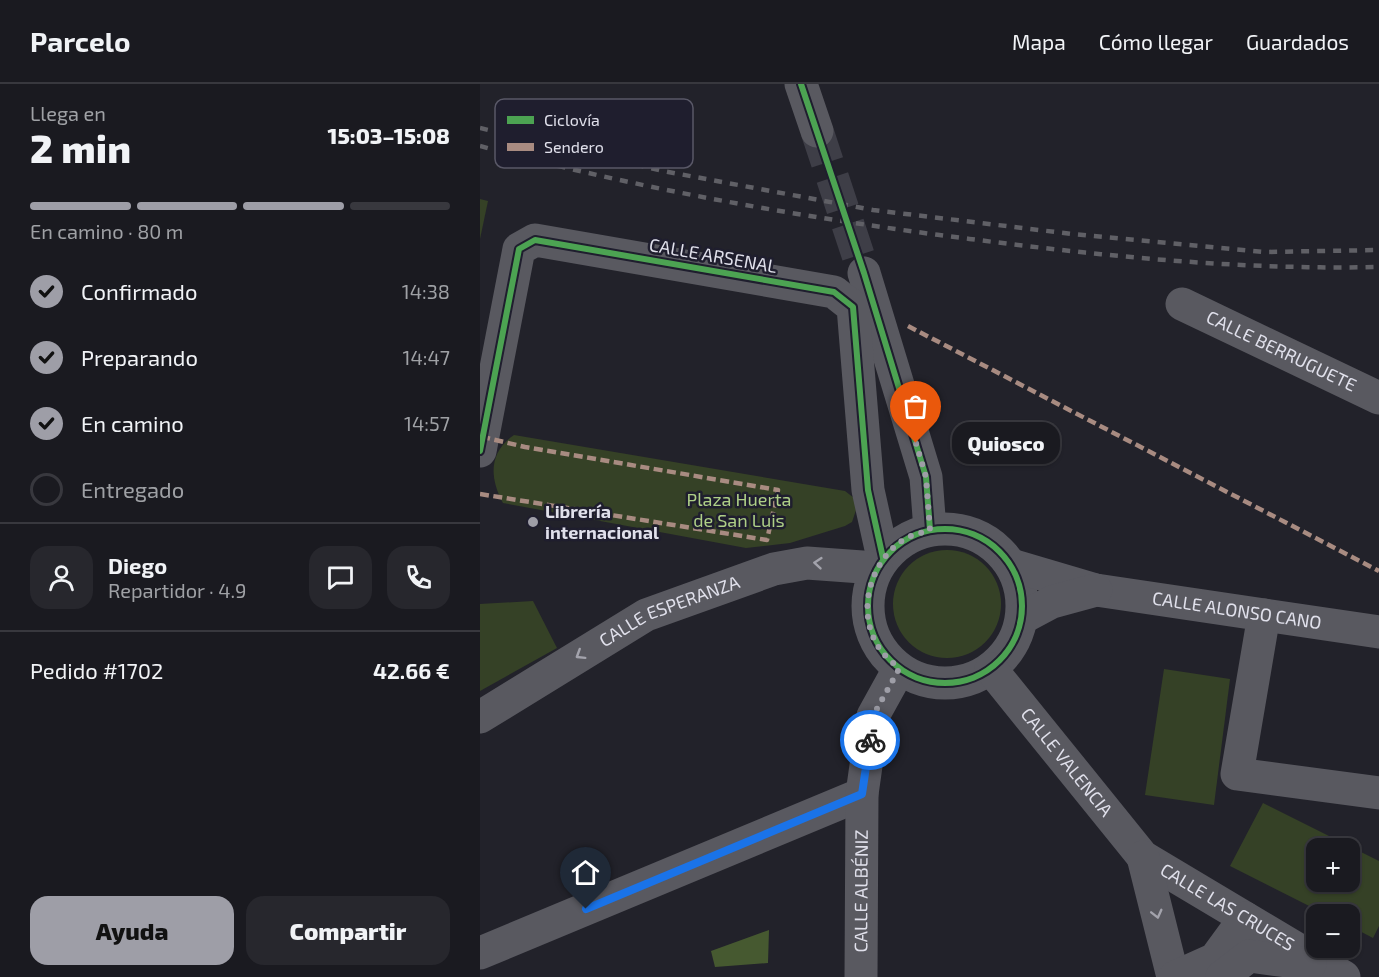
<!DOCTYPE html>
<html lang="es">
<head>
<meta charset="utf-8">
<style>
  :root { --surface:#1a1a20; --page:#27272d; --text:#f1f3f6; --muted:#9fa1a5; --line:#38383e; --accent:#9e9ea7 }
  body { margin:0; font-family:"Exo 2",sans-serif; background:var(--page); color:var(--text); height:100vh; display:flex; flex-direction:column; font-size:22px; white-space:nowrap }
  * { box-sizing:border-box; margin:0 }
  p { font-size:20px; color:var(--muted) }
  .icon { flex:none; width:33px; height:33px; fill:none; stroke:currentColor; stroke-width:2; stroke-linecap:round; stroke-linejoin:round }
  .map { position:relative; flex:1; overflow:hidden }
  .drawer { display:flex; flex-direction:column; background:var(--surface); width:480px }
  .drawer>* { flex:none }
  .fabs { position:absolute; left:826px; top:754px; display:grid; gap:12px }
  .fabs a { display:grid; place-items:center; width:54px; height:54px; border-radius:12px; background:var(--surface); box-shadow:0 2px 4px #0004,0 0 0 2px var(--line); font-size:30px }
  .pin { position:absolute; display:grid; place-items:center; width:51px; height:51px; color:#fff; margin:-62px -26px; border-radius:50% 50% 50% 0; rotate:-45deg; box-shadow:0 0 6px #0007 }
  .pin .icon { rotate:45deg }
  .courier { position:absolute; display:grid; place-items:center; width:60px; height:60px; margin:-30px; border:4px solid #1a73e8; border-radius:50%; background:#fff; color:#222; box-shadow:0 2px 8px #0007 }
  .bubble { position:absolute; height:42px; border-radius:18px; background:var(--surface); box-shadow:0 2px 4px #0004,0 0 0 2px var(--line); font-size:20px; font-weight:800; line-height:42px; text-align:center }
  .head em { font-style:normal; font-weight:800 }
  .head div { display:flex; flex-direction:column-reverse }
  .head { display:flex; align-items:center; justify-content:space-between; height:102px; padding:0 30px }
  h1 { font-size:39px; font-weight:800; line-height:45px }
  .bar { display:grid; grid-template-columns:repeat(4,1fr); gap:9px 6px; align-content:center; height:72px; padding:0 30px }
  .bar i { height:8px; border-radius:4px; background:var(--line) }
  .bar .current { background:var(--accent) }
  .bar p { grid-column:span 4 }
  .line { display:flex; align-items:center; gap:15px; padding:0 30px; border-top:2px solid var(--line) }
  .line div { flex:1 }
  .round { display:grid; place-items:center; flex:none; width:63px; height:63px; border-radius:18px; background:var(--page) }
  ol { padding:0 30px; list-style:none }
  li { display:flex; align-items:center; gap:18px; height:66px }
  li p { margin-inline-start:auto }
  li .icon { padding:6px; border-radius:50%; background:var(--accent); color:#111; stroke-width:4 }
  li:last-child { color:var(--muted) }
  li i { width:33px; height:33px; border:3px solid var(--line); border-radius:50% }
  .primary-button { display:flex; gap:12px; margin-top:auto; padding:12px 30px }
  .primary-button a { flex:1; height:69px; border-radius:18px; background:var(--accent); color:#111; font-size:24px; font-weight:800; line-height:69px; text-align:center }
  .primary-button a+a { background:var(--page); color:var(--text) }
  header { display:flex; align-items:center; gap:36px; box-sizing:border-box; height:84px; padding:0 30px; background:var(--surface); border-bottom:2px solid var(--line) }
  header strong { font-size:28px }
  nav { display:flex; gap:33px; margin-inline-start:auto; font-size:21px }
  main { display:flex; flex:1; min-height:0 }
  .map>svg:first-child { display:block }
  .green { fill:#354126; fill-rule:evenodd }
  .water { fill:#465930 }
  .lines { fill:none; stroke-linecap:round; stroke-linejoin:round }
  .minor-tunnel { stroke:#3e3e47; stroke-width:33; stroke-dasharray:33 16; stroke-linecap:butt }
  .minor { stroke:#595960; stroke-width:33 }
  .rail { stroke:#606066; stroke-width:4.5; stroke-dasharray:8 8; stroke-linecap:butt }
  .quiet { stroke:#a88b81; stroke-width:4.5; stroke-dasharray:9 4.5; stroke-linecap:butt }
  .cycleway-casing { stroke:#1f1e2e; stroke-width:10 }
  .cycleway { stroke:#4ca352; stroke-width:6 }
  .oneway { stroke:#a3a3ac }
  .done { stroke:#9e9ea7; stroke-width:6; stroke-dasharray:0 10.8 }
  .route { stroke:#1a73e8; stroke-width:8 }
  .poi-dot { fill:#9e9ea7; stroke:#1f1e2e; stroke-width:2 }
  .labels { text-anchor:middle; stroke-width:5; stroke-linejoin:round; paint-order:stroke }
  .street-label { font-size:18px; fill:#e0e0eb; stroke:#1f1e2e }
  .park-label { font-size:18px; fill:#aecf87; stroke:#1f1e2e }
  .poi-label { font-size:18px; font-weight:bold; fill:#e0e0eb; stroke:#1f1e2e; text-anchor:start }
  .key { fill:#1f1e2e; stroke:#595867; stroke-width:1.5 }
  .key-label { font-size:16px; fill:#e0e0eb }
</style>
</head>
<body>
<header>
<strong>Parcelo</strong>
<nav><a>Mapa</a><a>Cómo llegar</a><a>Guardados</a></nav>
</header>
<main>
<section class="drawer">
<div class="head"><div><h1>2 min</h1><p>Llega en</p></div><em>15:03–15:08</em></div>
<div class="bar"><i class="current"></i><i class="current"></i><i class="current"></i><i></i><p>En camino · 80 m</p></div>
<ol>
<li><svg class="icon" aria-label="check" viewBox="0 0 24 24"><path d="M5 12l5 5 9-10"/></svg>Confirmado<p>14:38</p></li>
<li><svg class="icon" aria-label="check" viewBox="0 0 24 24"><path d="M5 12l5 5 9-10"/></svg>Preparando<p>14:47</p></li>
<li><svg class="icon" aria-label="check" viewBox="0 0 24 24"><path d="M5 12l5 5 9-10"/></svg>En camino<p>14:57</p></li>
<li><i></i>Entregado</li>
</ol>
<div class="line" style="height:108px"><a class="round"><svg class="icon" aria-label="person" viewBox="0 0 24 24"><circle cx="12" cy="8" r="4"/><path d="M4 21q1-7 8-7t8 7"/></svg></a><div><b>Diego</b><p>Repartidor · 4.9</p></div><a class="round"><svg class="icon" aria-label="chat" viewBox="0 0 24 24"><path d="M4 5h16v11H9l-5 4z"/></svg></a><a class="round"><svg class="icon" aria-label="phone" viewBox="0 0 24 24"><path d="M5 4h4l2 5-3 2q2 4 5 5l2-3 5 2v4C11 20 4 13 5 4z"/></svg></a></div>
<div class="line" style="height:78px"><div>Pedido #1702</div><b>42.66 €</b></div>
<div class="primary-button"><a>Ayuda</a><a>Compartir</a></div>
</section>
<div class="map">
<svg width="899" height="893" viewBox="0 0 899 893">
  <rect width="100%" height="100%" fill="#22222a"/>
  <!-- green -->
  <g class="green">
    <polygon points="0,115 8,117 0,155"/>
    <path d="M34,351L365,407L374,414L376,426L372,438L365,442L310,459L266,464L23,419C9,393 9,368 34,351Z"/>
    <circle cx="467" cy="520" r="54"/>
    <polygon points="53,517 77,564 0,607 0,520"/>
    <polygon points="684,585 750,595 734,721 665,711"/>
    <path d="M783,719L899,777V842L893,854L870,842V831H847L750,782ZM837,765H870V798H837Z"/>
  </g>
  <!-- water -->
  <polygon class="water" points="289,846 288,879 235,883 231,867"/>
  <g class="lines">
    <!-- minor-tunnel -->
    <polyline class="minor-tunnel" points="337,47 384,189"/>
    <!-- minor -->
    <g class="minor">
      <polyline points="321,0 337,47"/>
      <polyline points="384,189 446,393 450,446"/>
      <path id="s1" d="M702,220L899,314"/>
      <polyline points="0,367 39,165 55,156 354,208 373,223 388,406 403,474"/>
      <circle cx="465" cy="522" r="77"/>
      <path id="s2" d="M531,481L616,506L899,548"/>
      <polyline points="784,531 757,690 899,709"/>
      <polyline points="542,534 572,518 616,506"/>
      <path id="s3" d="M511,585L663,773L864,893"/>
      <path id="s4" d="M0,633L166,531L294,485L327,479L396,484"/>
      <polyline points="663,773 693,893"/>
      <polyline points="0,869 382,710"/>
      <path id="s5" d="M381,893L382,710L393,632L419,585"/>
      <polyline points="695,893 735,875 765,834"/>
      <polyline points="742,893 769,872 830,880"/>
    </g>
    <!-- rail -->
    <g class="rail">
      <polyline points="0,44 183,87 393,126 592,150 784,168 899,166"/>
      <path d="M0,62C163,106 330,135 498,156C631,173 765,186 899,183"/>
    </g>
    <!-- quiet -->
    <g class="quiet">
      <polyline points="428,242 899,487"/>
      <polyline points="0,410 287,456 298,406 45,363 3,353"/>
    </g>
    <defs>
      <g id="cycleway">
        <polyline points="321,0 384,189 446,393 450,446"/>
        <polyline points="0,367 39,165 55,156 354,208 373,223 388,406 403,474"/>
        <circle cx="465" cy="522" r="77"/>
      </g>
    </defs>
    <!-- cycleway casing -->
    <use href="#cycleway" class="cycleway-casing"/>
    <!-- cycleway -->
    <use href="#cycleway" class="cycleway"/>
  </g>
  <!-- one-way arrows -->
  <defs><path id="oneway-chevron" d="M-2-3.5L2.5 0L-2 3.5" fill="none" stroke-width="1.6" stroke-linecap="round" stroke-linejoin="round" transform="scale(1.5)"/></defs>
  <g class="oneway">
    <use href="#oneway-chevron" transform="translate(338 479) rotate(-175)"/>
    <use href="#oneway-chevron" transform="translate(100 571) rotate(148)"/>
    <use href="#oneway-chevron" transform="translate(677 830) rotate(76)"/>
  </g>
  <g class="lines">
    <!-- done -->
    <path class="done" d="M390,656L393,632L419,585C413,578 404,572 399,564C376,529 389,479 423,456C431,451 441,449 450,446L446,393L436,359"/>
    <!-- route -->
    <polyline class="route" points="106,825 382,710 390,656"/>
  </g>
  <!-- markers -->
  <circle class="poi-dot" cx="53" cy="438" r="6"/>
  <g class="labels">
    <!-- street labels -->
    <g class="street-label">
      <text transform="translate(233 172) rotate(10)" y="6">CALLE ARSENAL</text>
      <text dy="6" stroke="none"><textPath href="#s1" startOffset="110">CALLE BERRUGUETE</textPath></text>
      <text dy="6" stroke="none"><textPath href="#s2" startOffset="231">CALLE ALONSO CANO</textPath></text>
      <text dy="6" stroke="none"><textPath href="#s4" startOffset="218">CALLE ESPERANZA</textPath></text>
      <text dy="6" stroke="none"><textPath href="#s3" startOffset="120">CALLE VALENCIA</textPath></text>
      <text dy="6" stroke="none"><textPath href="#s5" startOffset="86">CALLE ALBÉNIZ</textPath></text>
      <text dy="6" stroke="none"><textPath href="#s3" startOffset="340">CALLE LAS CRUCES</textPath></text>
    </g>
    <!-- park labels -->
    <g class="park-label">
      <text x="259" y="422">Plaza Huerta<tspan x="259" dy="21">de San Luis</tspan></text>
    </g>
    <!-- poi labels -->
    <g class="poi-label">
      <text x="65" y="434">Librería<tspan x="65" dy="21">internacional</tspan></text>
    </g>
  </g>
  <!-- legend -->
  <rect x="15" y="15" width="198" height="69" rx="9" class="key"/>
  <rect x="27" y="32" width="27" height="8" fill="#4ca352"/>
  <rect x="27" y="59" width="27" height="8" fill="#a88b81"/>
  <g class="key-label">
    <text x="64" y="42">Ciclovía</text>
    <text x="64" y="69">Sendero</text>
  </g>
</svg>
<div class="fabs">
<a>+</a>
<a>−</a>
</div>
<div class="pin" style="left:436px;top:359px;background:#ea580c"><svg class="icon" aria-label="bag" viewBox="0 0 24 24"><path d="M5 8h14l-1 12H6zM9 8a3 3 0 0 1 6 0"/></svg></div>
<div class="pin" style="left:106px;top:825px;background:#1f2937"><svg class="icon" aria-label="home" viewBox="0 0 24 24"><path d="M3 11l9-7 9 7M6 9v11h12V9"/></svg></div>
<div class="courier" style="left:390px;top:656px"><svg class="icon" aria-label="bike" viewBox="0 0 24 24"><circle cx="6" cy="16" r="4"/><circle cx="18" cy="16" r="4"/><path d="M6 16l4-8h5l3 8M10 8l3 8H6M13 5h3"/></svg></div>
<div class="bubble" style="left:472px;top:338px;width:108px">Quiosco</div>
</div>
</main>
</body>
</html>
